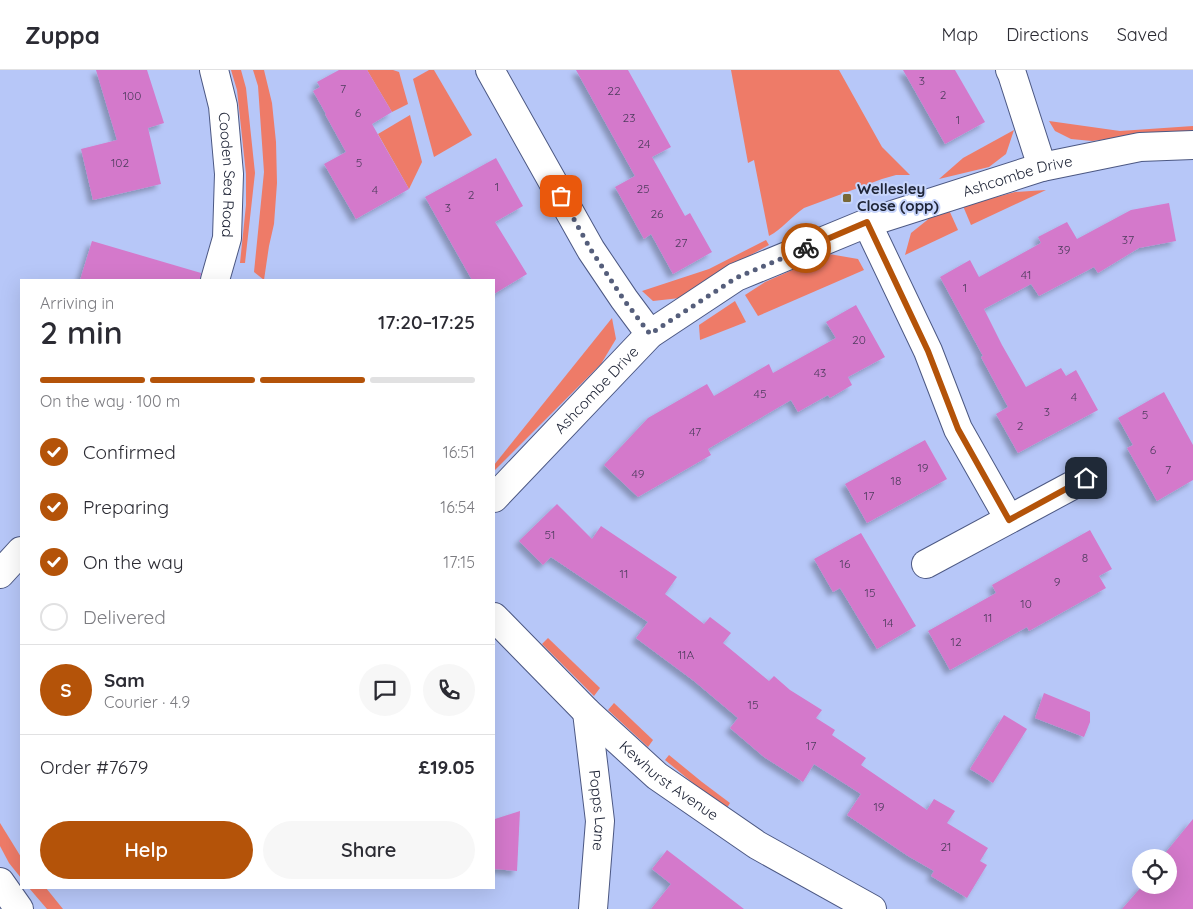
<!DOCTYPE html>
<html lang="en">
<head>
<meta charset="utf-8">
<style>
  :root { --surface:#fff; --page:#f7f7f7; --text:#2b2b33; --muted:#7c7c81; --line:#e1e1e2; --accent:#b45309 }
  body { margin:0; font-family:Quicksand,sans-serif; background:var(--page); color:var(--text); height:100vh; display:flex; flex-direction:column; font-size:19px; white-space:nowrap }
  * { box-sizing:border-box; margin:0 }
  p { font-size:16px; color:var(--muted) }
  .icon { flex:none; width:28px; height:28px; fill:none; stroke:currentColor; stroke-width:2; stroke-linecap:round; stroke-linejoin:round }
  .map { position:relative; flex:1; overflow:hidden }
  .details { position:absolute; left:20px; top:209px; width:475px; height:610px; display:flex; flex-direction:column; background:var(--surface); border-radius:0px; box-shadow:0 5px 20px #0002 }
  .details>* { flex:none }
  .fabs { position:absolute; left:1132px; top:779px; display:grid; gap:10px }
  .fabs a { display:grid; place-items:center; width:45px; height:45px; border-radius:50%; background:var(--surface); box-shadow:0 5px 20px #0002; font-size:25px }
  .pin { position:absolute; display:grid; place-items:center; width:42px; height:42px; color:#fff; margin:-21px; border-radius:10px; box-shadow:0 2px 8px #0006 }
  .courier { position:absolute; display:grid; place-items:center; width:50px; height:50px; margin:-25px; border:4px solid #b45309; border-radius:50%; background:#fff; color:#222; box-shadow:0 1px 6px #0007 }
  .head em { font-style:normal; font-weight:600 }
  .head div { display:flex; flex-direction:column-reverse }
  .head { display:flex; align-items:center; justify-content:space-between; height:85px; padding:0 20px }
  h1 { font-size:32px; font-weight:600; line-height:38px }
  .bar { display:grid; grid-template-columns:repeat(4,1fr); gap:8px 5px; align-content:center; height:60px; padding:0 20px }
  .bar i { height:6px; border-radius:4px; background:var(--line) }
  .bar .selected { background:var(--accent) }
  .bar p { grid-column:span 4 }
  .line { display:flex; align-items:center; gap:12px; padding:0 20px; border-top:1px solid var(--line) }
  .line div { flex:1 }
  .round { display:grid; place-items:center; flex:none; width:52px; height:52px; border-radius:26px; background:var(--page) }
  ol { padding:0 20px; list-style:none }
  li { display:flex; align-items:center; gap:15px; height:55px }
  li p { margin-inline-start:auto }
  li .icon { padding:5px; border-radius:50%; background:var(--accent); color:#fff; stroke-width:4 }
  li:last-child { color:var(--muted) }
  li i { width:28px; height:28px; border:2px solid var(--line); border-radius:50% }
  .primary-button { display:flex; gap:10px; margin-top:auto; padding:10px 20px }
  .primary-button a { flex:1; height:58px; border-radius:30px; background:var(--accent); color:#fff; font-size:20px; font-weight:600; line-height:58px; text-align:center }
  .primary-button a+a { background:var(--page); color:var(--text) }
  header { display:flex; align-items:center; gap:30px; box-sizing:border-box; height:70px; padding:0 25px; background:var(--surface); border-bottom:1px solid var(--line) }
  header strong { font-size:24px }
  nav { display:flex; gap:28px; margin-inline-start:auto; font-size:18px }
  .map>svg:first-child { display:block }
  .green { fill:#ee7b68 }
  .building { fill:#d479cb; filter:url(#shadow) }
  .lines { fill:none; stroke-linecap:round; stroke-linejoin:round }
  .minor-casing { stroke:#4c5883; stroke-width:30 }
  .major-casing { stroke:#4c5883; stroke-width:30 }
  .minor { stroke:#fff; stroke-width:28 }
  .major { stroke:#fff; stroke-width:28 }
  .done { stroke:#555e7b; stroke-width:5; stroke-dasharray:0 9 }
  .route { stroke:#b45309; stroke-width:6 }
  .poi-dot { fill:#796836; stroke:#c7d5fc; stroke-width:2 }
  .labels { text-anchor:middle; stroke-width:4; stroke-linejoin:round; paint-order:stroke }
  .number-label { font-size:12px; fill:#4d3b5d }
  .street-label { font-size:15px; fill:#202638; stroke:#c7d5fc }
  .poi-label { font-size:15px; font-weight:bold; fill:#202638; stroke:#c7d5fc; text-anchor:start }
</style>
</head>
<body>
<header>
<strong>Zuppa</strong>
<nav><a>Map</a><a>Directions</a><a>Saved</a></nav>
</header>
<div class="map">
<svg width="1193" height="839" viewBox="0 0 1193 839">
  <defs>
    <filter id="shadow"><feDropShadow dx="-4.5" dy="4.5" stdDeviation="2.5" flood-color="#0004"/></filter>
  </defs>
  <rect width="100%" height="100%" fill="#b7c7f8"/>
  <!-- green -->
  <g class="green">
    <polygon points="231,0 241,0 246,18 255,103 245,193 240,193 246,135 246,104 237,20"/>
    <polygon points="253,0 264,0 272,33 276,72 277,113 274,154 269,176 264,210 254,202 264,102 258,16"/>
    <polygon points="367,0 393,0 399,2 408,34 392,42"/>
    <polygon points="429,0 434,0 472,65 434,87 413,9"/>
    <path d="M731,0H839L882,77L910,105H896L882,109L804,138C791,147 782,159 769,166L754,90L748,93Z"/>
    <polygon points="410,45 422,92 409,119 378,64"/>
    <polygon points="1049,51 1120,61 1193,56 1193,61 1123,67 1092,71 1071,69 1055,61"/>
    <polygon points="1014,60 1006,84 989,97 939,109 963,88"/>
    <polygon points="1046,120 971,155 963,136 1015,122"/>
    <polygon points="949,140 958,160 905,185 911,163 931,147"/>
    <polygon points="766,170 769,175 712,206 680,228 653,231 642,221 709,199"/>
    <polygon points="829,184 858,189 864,200 758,246 745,225 765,212"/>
    <polygon points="735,231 746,252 700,270 699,255"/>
    <polygon points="612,248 616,269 601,294 495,400 494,398 494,395"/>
    <polygon points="548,568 600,618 594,626 542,574"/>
    <polygon points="614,633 653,670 648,677 608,640"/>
    <polygon points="669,685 702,712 730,733 727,738 699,718 665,690"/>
    <polygon points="0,753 21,787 21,808 9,793 0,776"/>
    <polygon points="29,818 46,818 63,839 47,839"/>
  </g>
  <!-- building -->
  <g class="building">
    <polygon points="96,0 147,0 164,53 148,58 161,114 93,130 81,79 117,70"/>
    <polygon points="339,0 367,0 392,42 372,54 409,119 356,149 324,94 346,82 325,44 326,44 313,21 320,17 317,12"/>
    <polygon points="576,0 628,0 671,77 652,87 685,146 690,143 712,182 673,204 651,164 644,169 615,117 635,106"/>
    <polygon points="903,0 955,0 985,52 945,74"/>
    <polygon points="496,88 523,136 495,152 527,204 494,224 494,210 472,210 425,127"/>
    <polygon points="1169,133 1176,171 1139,178 1098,203 1094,197 1039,226 1031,214 984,239 1002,275 1026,317 1061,298 1066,306 1076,300 1098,340 1018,383 996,344 1008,337 981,287 983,286 940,207 970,190 979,207 1041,173 1038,167 1067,152 1077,169 1131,140"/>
    <polygon points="92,171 201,203 200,210 80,210"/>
    <polygon points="856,235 885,287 848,307 852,315 830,328 828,325 798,342 791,330 708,379 711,385 638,427 604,395 648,348 707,314 714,326 769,294 773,303 836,268 826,252"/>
    <polygon points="1164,322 1193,375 1193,410 1157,431 1127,378 1133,375 1118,348"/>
    <polygon points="925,370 947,409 867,453 845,414"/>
    <polygon points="557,434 592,469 601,456 677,507 665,524 704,554 710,547 731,563 723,573 769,611 774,606 790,620 822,640 816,648 835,660 832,665 866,688 861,695 927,740 934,729 955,741 947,753 988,778 980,791 987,795 967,828 931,806 934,801 908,786 847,745 861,724 814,694 803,712 764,687 730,658 738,648 694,611 636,568 648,552 551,487 543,495 519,471"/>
    <polygon points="1090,460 1112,499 1099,506 1106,518 1029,561 1027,557 950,600 928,561 996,523 992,515"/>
    <polygon points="861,463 916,556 877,579 840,518 833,522 814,489"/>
    <polygon points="1044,623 1090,642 1090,652 1084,667 1035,648"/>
    <polygon points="1004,645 1027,659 993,713 970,699"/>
    <polygon points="520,741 517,801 494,799 494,764 495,749"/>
    <polygon points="1193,749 1193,839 1122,839 1143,815 1169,815 1169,788 1162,787"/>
    <polygon points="667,780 744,839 651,839 671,814 652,799"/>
  </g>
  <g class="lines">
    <defs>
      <g id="minor">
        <polyline points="490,0 591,180 624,229 650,264"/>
        <polyline points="1010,0 1012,4 1042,97"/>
        <polyline points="867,153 928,281 958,359 1009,449"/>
        <path id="s1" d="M494,428L650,264L736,207L867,153L1042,97L1140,77L1193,75"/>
        <polyline points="926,494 1086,408"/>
        <path id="s2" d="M494,547L587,642L657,706L757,775L872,839"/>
        <path id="s3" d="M587,642L600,751L593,839"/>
      </g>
      <g id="major">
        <path id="s4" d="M214,0L223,36L229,104L227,168L215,210"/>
        <polyline points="0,504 21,481"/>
        <polyline points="0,812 19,839"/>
      </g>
    </defs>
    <!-- minor casing -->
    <use href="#minor" class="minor-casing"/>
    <!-- major casing -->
    <use href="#major" class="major-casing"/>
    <!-- minor -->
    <use href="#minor" class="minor"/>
    <!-- major -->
    <use href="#major" class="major"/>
  </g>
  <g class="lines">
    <!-- done -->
    <polyline class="done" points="561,126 591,180 624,230 650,264 736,208 806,178"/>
    <!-- route -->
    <polyline class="route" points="806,178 867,152 928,281 958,359 1009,450 1086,408"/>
  </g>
  <!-- markers -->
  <rect class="poi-dot" x="842" y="123" width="10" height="10" rx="2.5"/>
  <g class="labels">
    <!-- number labels -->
    <g class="number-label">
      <text x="922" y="15">3</text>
      <text x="343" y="23">7</text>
      <text x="614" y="25">22</text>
      <text x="943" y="29">2</text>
      <text x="132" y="30">100</text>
      <text x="358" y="47">6</text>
      <text x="629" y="52">23</text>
      <text x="958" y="54">1</text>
      <text x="644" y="78">24</text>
      <text x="120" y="97">102</text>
      <text x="359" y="97">5</text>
      <text x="497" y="121">1</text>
      <text x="643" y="123">25</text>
      <text x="375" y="124">4</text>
      <text x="471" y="129">2</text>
      <text x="448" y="142">3</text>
      <text x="657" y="148">26</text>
      <text x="1128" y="174">37</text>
      <text x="681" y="177">27</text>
      <text x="1064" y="184">39</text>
      <text x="1026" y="209">41</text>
      <text x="965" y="222">1</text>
      <text x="859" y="274">20</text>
      <text x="820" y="307">43</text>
      <text x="760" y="328">45</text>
      <text x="1074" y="331">4</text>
      <text x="1047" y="346">3</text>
      <text x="1145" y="349">5</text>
      <text x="1020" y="360">2</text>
      <text x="695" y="366">47</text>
      <text x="1153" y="384">6</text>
      <text x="923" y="402">19</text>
      <text x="1168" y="404">7</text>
      <text x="638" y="408">49</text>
      <text x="896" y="415">18</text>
      <text x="869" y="430">17</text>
      <text x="550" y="469">51</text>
      <text x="1085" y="492">8</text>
      <text x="845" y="498">16</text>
      <text x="624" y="508">11</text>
      <text x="1057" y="516">9</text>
      <text x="870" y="527">15</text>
      <text x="1026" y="538">10</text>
      <text x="988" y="552">11</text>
      <text x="888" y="557">14</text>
      <text x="956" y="576">12</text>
      <text x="686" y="589">11A</text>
      <text x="753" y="639">15</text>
      <text x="811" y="680">17</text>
      <text x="879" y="741">19</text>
      <text x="946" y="781">21</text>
    </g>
    <!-- street labels -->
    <g class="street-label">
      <text dy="5" stroke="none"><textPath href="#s4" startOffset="106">Cooden Sea Road</textPath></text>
      <text dy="5" stroke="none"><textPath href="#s1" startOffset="629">Ashcombe Drive</textPath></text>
      <text dy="5" stroke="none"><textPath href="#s1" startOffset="149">Ashcombe Drive</textPath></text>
      <text dy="5" stroke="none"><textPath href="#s2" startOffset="240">Kewhurst Avenue</textPath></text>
      <text dy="5" stroke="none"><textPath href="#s3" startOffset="99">Popps Lane</textPath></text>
    </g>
    <!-- poi labels -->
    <g class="poi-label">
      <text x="857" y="124">Wellesley<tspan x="857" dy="17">Close (opp)</tspan></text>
    </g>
  </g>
</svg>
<div class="fabs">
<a><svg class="icon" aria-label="locate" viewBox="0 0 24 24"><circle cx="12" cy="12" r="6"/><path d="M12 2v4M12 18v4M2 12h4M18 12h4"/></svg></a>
</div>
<div class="pin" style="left:561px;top:126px;background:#ea580c"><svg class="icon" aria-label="bag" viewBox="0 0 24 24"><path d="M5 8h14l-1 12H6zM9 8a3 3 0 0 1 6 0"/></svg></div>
<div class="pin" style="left:1086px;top:408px;background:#1f2937"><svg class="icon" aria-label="home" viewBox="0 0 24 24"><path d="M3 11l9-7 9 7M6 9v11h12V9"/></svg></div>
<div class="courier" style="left:806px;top:178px"><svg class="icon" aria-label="bike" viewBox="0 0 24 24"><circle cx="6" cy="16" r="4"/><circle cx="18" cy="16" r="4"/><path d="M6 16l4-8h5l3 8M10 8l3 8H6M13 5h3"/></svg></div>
<section class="details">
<div class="head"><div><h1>2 min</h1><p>Arriving in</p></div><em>17:20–17:25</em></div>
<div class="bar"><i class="selected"></i><i class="selected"></i><i class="selected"></i><i></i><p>On the way · 100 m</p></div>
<ol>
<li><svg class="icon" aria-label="check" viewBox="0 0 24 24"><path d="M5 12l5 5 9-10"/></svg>Confirmed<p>16:51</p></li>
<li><svg class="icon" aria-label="check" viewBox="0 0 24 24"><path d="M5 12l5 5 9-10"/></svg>Preparing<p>16:54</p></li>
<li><svg class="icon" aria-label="check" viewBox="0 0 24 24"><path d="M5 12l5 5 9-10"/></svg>On the way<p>17:15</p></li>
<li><i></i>Delivered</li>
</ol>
<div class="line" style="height:90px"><b class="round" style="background:var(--accent);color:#fff">S</b><div><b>Sam</b><p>Courier · 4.9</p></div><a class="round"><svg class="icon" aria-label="chat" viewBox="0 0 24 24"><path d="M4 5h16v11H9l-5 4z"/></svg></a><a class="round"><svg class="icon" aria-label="phone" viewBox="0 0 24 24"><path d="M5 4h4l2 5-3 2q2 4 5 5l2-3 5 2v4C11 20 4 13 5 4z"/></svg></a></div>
<div class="line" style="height:65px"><div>Order #7679</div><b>£19.05</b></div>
<div class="primary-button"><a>Help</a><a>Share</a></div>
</section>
</div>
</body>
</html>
